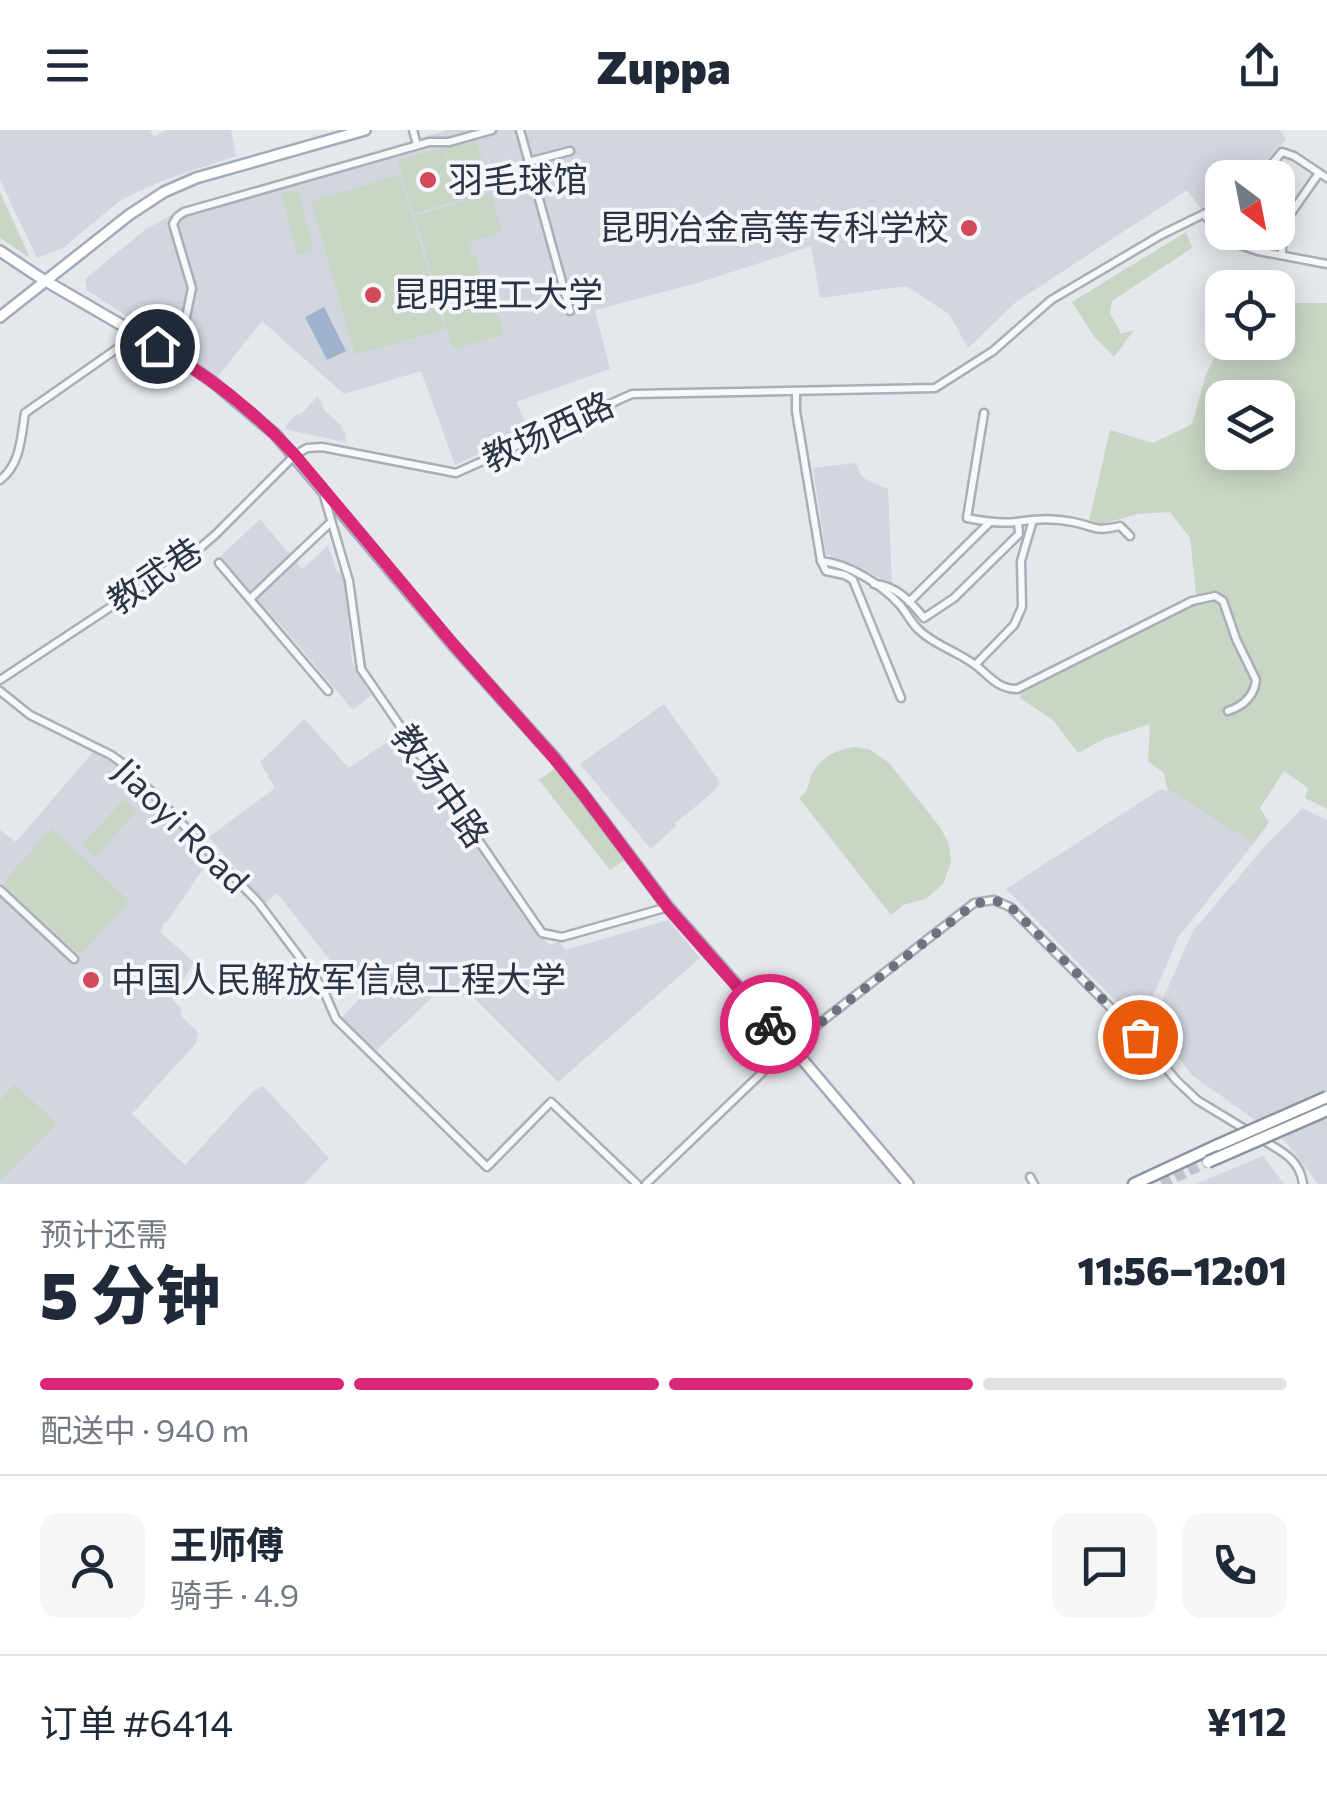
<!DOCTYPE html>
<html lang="zh">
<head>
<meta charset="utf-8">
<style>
  :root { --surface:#fff; --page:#f6f6f7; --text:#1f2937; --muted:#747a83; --line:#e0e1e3; --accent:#db2777 }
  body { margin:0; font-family:Commissioner,"Noto Sans SC",sans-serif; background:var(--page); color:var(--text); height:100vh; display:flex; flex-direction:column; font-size:38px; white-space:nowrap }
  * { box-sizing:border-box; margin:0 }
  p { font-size:32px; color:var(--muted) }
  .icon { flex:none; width:55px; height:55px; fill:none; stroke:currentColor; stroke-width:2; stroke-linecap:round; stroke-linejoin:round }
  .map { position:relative; height:1054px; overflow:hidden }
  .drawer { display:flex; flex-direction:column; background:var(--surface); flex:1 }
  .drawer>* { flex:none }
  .needle { width:65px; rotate:148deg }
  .fabs { position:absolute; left:1205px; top:30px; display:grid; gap:20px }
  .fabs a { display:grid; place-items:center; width:90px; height:90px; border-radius:20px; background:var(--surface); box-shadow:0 5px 25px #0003; font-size:50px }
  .pin { position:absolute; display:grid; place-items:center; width:85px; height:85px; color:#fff; margin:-42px; border:5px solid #fff; border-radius:50%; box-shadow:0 2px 10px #0007 }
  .courier { position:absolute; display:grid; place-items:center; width:100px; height:100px; margin:-50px; border:8px solid #db2777; border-radius:50%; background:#fff; color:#222; box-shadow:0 2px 12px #0007 }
  .head em { font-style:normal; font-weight:800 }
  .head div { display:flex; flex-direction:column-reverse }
  .head { display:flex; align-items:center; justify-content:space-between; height:170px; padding:0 40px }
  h1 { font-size:65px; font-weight:800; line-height:75px }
  .bar { display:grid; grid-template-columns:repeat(4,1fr); gap:15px 10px; align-content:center; height:120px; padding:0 40px }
  .bar i { height:12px; border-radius:8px; background:var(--line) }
  .bar .selected { background:var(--accent) }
  .bar p { grid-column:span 4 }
  .line { display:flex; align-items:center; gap:25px; padding:0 40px; border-top:2px solid var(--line) }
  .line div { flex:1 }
  .round { display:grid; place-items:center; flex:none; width:105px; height:105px; border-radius:20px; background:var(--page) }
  header { display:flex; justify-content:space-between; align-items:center; height:130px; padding:0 40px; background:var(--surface); font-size:45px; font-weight:800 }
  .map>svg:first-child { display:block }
  .built { fill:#d2d6de }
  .green { fill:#c9d6c5; fill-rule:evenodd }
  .water { fill:#9fb4cc }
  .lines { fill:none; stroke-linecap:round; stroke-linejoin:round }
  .highway-tunnel { stroke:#bfc3cb; stroke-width:10; stroke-dasharray:10 5; stroke-linecap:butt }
  .minor-casing { stroke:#a9aeb7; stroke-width:11 }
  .major-casing { stroke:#a3abb8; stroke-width:14 }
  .highway-casing { stroke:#8b94a3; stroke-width:15 }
  .minor { stroke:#f7f8fa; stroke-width:6 }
  .major { stroke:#fff; stroke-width:9 }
  .highway { stroke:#fff; stroke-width:10 }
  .highway-bridge-casing { stroke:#8b94a3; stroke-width:15; stroke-linecap:butt }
  .highway-bridge { stroke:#fff; stroke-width:10 }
  .done { stroke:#6c737f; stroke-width:10; stroke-dasharray:0 18 }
  .route { stroke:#db2777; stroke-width:12 }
  .poi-dot { fill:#d1495b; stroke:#f4f6f9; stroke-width:4 }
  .labels { text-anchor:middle; stroke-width:8; stroke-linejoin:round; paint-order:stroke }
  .poi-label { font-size:35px; fill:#2b3445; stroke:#f4f6f9; text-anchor:start }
  .street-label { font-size:35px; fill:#2b3445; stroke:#f4f6f9 }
</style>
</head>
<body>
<header><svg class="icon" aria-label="menu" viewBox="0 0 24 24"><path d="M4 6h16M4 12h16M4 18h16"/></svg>Zuppa<svg class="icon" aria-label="share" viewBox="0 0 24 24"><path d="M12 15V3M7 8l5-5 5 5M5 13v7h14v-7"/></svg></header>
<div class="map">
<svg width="1327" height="1054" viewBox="0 0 1327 1054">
  <rect width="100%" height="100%" fill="#e4e7ec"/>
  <!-- built -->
  <g class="built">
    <polygon points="0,0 150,0 154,7 166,0 231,0 236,26 164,50 131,65 118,72 63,118 37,128 0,50"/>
    <polygon points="448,0 1280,0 1286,10 1249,47 1222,48 1222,66 1202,80 1187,60 1016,172 968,218 949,184 906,156 820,168 811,116 701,152 595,180 610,239 516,272 529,300 455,335 421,241 344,264 262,191 218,246 87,160 85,149 145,100 183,78"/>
    <polygon points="318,266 325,281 341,295 346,306 345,312 288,300 285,297 296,284 300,285"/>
    <polygon points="855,333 863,348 888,359 892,454 858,437 826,424 813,338"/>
    <polygon points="260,389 302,439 328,416 337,442 341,441 346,458 352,532 371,565 353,580 287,502 219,428"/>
    <polygon points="664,574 720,652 712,663 675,693 676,696 651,719 580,634"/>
    <polygon points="304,589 349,638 398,605 539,805 550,815 559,812 565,820 668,790 700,828 558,952 471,865 461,866 446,854 376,921 341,888 360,868 277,763 265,773 209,707 275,658 260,632"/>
    <polygon points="93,622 119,636 210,729 167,792 165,791 160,802 194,832 172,869 182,880 180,885 198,902 196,913 132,984 185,1035 252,962 263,956 329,1028 304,1054 0,1054 0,700 16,712"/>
    <polygon points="1159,660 1209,662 1254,713 1179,806 1140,896 1006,759"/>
    <polygon points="1302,678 1327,690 1327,1054 1318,1054 1286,1012 1192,945 1152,893 1193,801 1267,714"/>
    <polygon points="1263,1026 1284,1054 1196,1054 1203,1051"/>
  </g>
  <!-- green -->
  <g class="green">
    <polygon points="476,9 490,60 413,84 398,30 443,17 455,58 445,18"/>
    <polygon points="400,45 445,199 355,225 311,71"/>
    <polygon points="298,59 314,120 297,125 281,64"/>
    <polygon points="0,62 30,128 0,108"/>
    <polygon points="491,63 502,102 468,113 471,125 475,124 485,159 491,158 504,205 453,219 415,86"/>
    <polygon points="1186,102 1192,118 1112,171 1110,183 1121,204 1134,200 1114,227 1095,208 1072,172"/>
    <path d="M1278,162L1297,173H1327V679L1305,668L1308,658L1284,641L1260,678L1269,692L1254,713L1167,659L1164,643L1148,631L1150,594L1104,609L1078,623L1053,590L1020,568L1021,560L1197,473L1190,408L1170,382L1137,384L1100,395L1089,391L1110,300L1153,313L1192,294L1206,245L1222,211V212H1278ZM1222,268H1278V322H1222Z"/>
    <path d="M854,617L869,619L889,633L940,697L949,714L951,732L943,754L926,769L903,775L891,785L799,668C809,661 807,657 811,646C819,628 836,620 854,617Z"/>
    <polygon points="556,638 574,656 627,728 610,740 539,650"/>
    <polygon points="124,669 137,681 95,727 82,715"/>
    <polygon points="52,698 129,771 82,823 77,823 6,758 6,749"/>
    <polygon points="15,954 57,994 0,1052 0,970"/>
  </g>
  <!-- water -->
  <polygon class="water" points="324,177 346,221 327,230 305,187"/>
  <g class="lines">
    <!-- highway-tunnel -->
    <polyline class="highway-tunnel" points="1162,1054 1208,1032"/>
    <defs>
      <g id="minor">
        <polyline points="413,0 417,15"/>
        <polyline points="520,0 570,181"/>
        <polyline points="528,32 570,21"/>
        <polyline points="1260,48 1282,22 1294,26 1327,48"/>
        <polyline points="1204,85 1234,113 1258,121 1327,134"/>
        <polyline points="1282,125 1282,96 1319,43"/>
        <polyline points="183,224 188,215 185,192 192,158 173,94 177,87 184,82 429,12 449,12 492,0"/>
        <polyline points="796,262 796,281 821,431 826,441 845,445 853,450 901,568"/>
        <path d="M984,283L967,388C982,391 1000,394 1016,392C1033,389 1055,388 1073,392C1097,397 1093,402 1120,396L1130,406"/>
        <path d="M0,350C21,334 21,307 25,283L128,211L135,203"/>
        <polyline points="324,366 349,451 361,539 542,803 562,807 668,777"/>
        <path d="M821,431C849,434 881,454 900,475C907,483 911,493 919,500C935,516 960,522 978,537C991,548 999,559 1017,559L1192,471L1215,466L1223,471L1236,509L1256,550C1254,567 1243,576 1228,581"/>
        <polyline points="219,433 328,561"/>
        <path d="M874,454C896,455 911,472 924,488L954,468L1019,404L1018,392"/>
        <polyline points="251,468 331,392"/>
        <polyline points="909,472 989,393"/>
        <polyline points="976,534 1014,495 1022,477 1021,431 1033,390"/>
        <polyline points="0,550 200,418 216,404 295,325 307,318 322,317 456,343 632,264 935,258 993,221 1051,170 1161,105 1222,75"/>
        <polyline points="0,561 30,585 111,625 125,635 258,772 322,857 336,889 487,1037 551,972 637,1054"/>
        <polyline points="0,760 74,829"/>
        <path d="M1259,1008C1279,1020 1300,1028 1303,1054"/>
        <polyline points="1030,1047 1034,1054"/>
        <polyline points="646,1054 789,917 974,773 994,770 1010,777 1140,907 1176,950 1197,970 1248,1001"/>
      </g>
      <g id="major">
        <polyline points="0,121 39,147 180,229 213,252 275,304 453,515 554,627 583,664 668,777 802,929 908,1054"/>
        <polyline points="0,187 129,85 164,62 196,48 365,0"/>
      </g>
      <polyline id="highway" points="1134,1054 1218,1015"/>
    </defs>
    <!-- minor casing -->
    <use href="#minor" class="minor-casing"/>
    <!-- major casing -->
    <use href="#major" class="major-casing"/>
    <!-- highway casing -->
    <use href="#highway" class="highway-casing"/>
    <!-- minor -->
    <use href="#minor" class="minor"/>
    <!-- major -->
    <use href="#major" class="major"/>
    <!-- highway -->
    <use href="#highway" class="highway"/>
    <defs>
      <g id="highway-bridge">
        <polyline points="1218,1015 1327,967"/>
        <polyline points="1208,1032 1327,980"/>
      </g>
    </defs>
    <!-- highway-bridge casing -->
    <use href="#highway-bridge" class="highway-bridge-casing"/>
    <!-- highway-bridge -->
    <use href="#highway-bridge" class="highway-bridge"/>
  </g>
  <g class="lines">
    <!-- done -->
    <polyline class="done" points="770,894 789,917 974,774 994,770 1010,776 1140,907"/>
    <!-- route -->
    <path class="route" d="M157,216C208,245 255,282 295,325L454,515L554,628L583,664L668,778L770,894"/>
  </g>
  <!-- markers -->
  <g class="poi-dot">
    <circle cx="428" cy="50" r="10"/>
    <circle cx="969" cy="98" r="10"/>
    <circle cx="373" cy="165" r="10"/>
    <circle cx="91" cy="850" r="10"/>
  </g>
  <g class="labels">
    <!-- poi labels -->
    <g class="poi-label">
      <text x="448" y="62">羽毛球馆</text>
      <text x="949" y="110" text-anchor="end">昆明冶金高等专科学校</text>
      <text x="393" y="177">昆明理工大学</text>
      <text x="111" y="862">中国人民解放军信息工程大学</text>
    </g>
    <!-- street labels -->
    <g class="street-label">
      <text transform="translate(548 302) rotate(-25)" y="12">教场西路</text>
      <text transform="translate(155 446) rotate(-34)" y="12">教武巷</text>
      <text transform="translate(440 656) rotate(55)" y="12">教场中路</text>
      <text transform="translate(181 696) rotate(45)" y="12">Jiaoyi Road</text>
    </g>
  </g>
</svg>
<div class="fabs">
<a><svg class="needle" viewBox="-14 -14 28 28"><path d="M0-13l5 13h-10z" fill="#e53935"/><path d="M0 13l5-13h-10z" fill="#747a83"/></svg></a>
<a><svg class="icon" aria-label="locate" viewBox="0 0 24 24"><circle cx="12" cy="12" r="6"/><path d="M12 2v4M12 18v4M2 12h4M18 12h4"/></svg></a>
<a><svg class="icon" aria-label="layers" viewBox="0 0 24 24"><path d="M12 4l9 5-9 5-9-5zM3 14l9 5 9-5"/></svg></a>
</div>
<div class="pin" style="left:1140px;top:907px;background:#ea580c"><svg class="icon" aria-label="bag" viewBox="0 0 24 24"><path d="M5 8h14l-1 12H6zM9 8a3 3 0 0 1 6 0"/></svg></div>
<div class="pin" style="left:157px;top:216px;background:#1f2937"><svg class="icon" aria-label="home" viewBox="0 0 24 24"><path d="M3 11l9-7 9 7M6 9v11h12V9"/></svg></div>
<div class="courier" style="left:770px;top:894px"><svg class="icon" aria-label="bike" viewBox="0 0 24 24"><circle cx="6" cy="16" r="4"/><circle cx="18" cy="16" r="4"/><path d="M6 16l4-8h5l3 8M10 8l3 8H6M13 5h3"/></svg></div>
</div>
<section class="drawer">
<div class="head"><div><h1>5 分钟</h1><p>预计还需</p></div><em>11:56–12:01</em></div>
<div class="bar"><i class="selected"></i><i class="selected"></i><i class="selected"></i><i></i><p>配送中 · 940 m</p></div>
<div class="line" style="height:180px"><a class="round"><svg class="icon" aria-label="person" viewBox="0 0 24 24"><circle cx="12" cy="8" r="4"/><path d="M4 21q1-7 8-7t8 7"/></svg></a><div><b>王师傅</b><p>骑手 · 4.9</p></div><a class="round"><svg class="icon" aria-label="chat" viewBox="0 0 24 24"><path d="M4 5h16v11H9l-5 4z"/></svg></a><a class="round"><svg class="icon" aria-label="phone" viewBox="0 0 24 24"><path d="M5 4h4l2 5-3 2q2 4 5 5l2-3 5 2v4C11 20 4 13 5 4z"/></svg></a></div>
<div class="line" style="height:130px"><div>订单 #6414</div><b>¥112</b></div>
</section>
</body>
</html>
